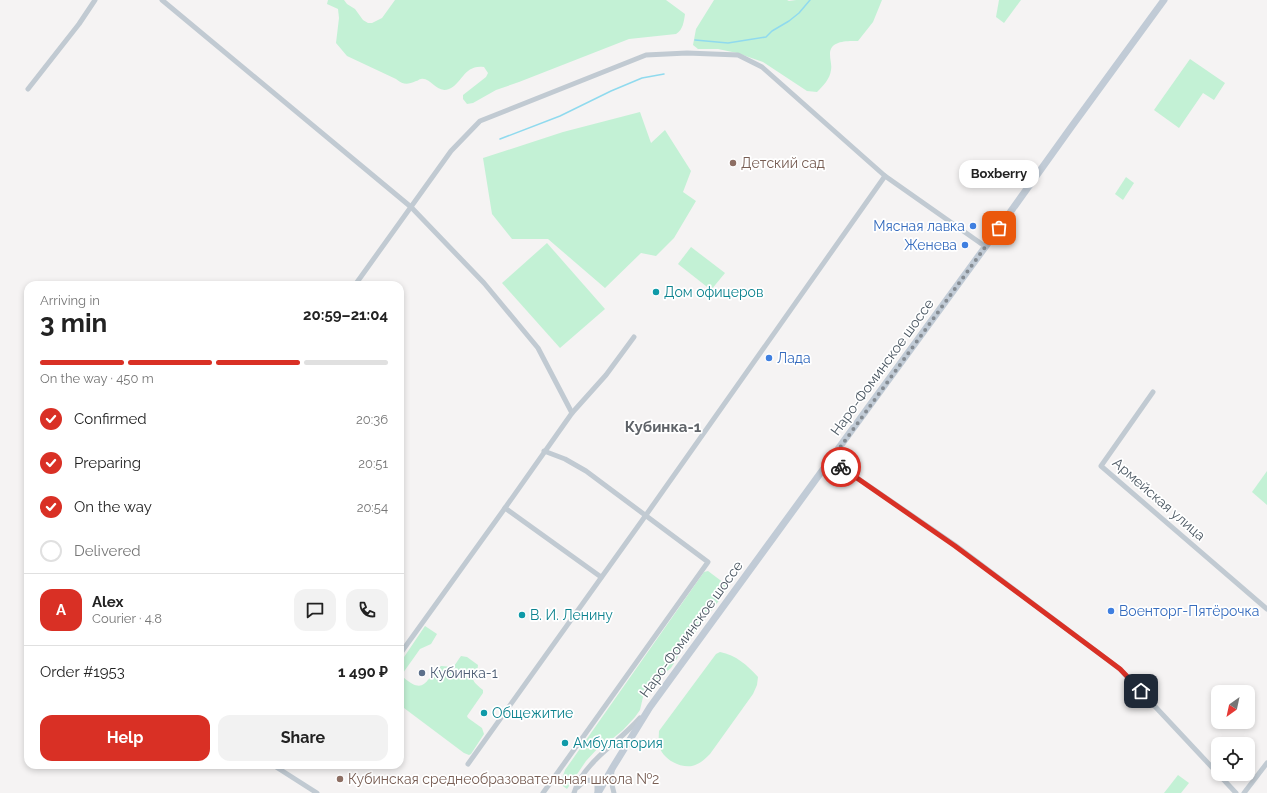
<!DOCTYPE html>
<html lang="en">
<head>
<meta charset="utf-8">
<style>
  :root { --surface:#fff; --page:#f2f2f2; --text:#222; --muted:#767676; --line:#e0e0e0; --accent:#d93025 }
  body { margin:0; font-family:Raleway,sans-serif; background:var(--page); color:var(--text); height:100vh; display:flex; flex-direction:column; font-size:15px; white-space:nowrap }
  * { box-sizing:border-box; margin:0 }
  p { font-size:13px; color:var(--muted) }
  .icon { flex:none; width:22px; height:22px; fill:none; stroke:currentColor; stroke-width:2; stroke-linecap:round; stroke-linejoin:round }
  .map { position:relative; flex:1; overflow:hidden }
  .drawer { position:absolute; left:24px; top:281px; width:380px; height:488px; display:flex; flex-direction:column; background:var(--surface); border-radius:12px; box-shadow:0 2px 6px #0003 }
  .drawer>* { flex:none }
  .needle { width:26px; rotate:213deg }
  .tools { position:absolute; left:1211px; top:685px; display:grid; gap:8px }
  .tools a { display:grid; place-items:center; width:44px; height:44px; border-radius:8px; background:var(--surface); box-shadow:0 2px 6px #0003; font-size:20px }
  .pin { position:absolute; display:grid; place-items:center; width:34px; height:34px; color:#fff; margin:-17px; border-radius:8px; box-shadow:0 2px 6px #0006 }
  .courier { position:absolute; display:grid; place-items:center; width:40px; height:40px; margin:-20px; border:3px solid #d93025; border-radius:50%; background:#fff; color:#222; box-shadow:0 1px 5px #0007 }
  .bubble { position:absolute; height:28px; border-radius:12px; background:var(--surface); box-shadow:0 2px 6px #0003; font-size:13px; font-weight:700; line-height:28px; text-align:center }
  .head em { font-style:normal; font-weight:700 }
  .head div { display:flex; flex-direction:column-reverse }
  .head { display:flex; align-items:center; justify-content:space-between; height:68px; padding:0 16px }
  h1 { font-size:26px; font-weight:700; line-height:30px }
  .bar { display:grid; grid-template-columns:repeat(4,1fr); gap:6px 4px; align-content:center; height:48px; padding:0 16px }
  .bar i { height:5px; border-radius:3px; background:var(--line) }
  .bar .on { background:var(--accent) }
  .bar p { grid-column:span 4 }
  .line { display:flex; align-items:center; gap:10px; padding:0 16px; border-top:1px solid var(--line) }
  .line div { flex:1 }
  .round { display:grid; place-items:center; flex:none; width:42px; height:42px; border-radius:12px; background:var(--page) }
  ol { padding:0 16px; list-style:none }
  li { display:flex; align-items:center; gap:12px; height:44px }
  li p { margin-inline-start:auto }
  li .icon { padding:4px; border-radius:50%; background:var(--accent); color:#fff; stroke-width:4 }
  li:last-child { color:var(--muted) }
  li i { width:22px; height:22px; border:2px solid var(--line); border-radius:50% }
  .primary-button { display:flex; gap:8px; margin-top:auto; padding:8px 16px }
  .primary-button a { flex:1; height:46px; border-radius:12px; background:var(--accent); color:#fff; font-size:16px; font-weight:700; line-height:46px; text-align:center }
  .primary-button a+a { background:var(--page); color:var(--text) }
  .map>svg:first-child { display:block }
  .green { fill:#c3f1d5 }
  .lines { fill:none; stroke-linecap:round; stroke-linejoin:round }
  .stream { stroke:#90daee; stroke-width:1.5 }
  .minor { stroke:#c1cad2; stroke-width:5 }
  .secondary { stroke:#c1cbd6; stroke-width:7 }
  .done { stroke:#868d94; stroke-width:4; stroke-dasharray:0 7.2 }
  .route { stroke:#d93025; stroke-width:5 }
  .education-dot { fill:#8d6e63; stroke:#fff; stroke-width:1.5 }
  .shop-dot { fill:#3f7fe0; stroke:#fff; stroke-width:1.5 }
  .culture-dot { fill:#0f9aa8; stroke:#fff; stroke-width:1.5 }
  .service-dot { fill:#5c6f8a; stroke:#fff; stroke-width:1.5 }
  .labels { text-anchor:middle; stroke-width:3.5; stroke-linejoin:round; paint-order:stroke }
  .education-label { font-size:14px; fill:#785e54; stroke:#fff; text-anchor:start }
  .shop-label { font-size:14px; fill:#366cbe; stroke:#fff; text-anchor:end }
  .culture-label { font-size:14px; fill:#0d838f; stroke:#fff; text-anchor:start }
  .street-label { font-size:14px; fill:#4a5661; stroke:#fff }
  .service-label { font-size:14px; fill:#4e5e75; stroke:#fff; text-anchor:start }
  .neighbourhood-label { font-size:15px; font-weight:bold; fill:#5f6368; stroke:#fff }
</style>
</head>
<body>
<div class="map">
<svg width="1267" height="793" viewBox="0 0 1267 793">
  <rect width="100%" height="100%" fill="#f5f3f3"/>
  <!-- green -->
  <g class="green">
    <path d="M328,0H344L347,4L355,9L363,20L368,23H372L382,18L395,0H666L685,14C684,21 683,30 676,34L629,39L519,82L496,90L473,103L467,104L463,99V95L486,77L488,73L484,67C464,64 462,84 449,89C436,94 431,77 421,79C419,79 418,81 416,81C407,85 404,85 396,79L347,56L336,43L339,18L338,9L327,4Z"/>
    <path d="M714,0H787L789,1L796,0H882L873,22L858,41C848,41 830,40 830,54C830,60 832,65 831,70C830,79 823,86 817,92L807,91L763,62L737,53L718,49H698L693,45L696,29Z"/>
    <polygon points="999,0 1021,0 1004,23 996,17"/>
    <polygon points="1190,59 1225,83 1214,100 1203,93 1179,128 1154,110"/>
    <polygon points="640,112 651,143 665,130 691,171 683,192 696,201 674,238 656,256 641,253 605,288 548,239 512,239 492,214 483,158 563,132"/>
    <polygon points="1126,177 1134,183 1123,200 1115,194"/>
    <polygon points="547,243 605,309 560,348 502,283"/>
    <polygon points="691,247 725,273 711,290 678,264"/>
    <polygon points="1267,471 1267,505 1252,492"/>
    <polygon points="708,571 728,586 727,590 684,647 671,668 656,680 643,697 640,710 635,717 623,730 606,744 598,748 586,761 567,789 560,784 565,770 704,572"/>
    <path d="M425,626L437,634L431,644L420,649L403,673V677C426,697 425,678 441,666C456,667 451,670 461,656L467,657L478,665C477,680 465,675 483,690V693L467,716L468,718L482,728L484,734L471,754L469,755L464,753L400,705V663Z"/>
    <path d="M720,652C736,655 747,665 758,677L757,685L753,694L710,754C705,759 700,764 692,766C679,768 663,759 659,746C658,741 659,736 659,731L716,654Z"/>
    <polygon points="1178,775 1189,783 1181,793 1164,793"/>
  </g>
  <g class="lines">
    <!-- stream -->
    <g class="stream">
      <polyline points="695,40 728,43 766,37 772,31 789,21 799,13 810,0"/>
      <polyline points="500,139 560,116 611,91 642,78 664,74"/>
    </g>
    <!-- minor -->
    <g class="minor">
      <polyline points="162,0 411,207 484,283 538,348 572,413"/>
      <polyline points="28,89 79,24 95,0"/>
      <polyline points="355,285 451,151 480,121 646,55 687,53 738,55 762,67 885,176 986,247"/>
      <polyline points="1153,392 1101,466 1267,609"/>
      <polyline points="831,460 955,545 1120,669 1236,793"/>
      <polyline points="505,508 601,577"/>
      <polyline points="400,654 505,508 572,413 606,375 634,337"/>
      <polyline points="468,764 646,515 885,176"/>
      <polyline points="273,765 317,793"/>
      <polyline points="612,771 611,781 614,793"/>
      <path d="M578,787L585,780C591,780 593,781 597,785V793"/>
      <polyline points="543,793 708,562 586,471 565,459 544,451"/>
      <path d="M574,793C576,788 577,783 580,779C595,755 622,739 640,718"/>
      <polyline points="1244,793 1267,763"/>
    </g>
    <!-- secondary -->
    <polyline class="secondary" points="598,793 613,767 650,707 991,239 1072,126 1164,0"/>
  </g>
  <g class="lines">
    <!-- done -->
    <polyline class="done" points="841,467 831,460 999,228"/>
    <!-- route -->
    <polyline class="route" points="841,467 955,546 1108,660 1120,669 1141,691"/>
  </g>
  <!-- markers -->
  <g class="education-dot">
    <circle cx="733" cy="163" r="4"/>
    <circle cx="340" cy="779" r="4"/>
  </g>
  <g class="shop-dot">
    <circle cx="973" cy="226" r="4"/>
    <circle cx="965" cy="245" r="4"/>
    <circle cx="769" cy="358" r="4"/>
    <circle cx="1111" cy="611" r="4"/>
  </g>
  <g class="culture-dot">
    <circle cx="656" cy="292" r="4"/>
    <circle cx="522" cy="615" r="4"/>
    <circle cx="484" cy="713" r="4"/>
    <circle cx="565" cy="743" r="4"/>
  </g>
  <circle class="service-dot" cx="422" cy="673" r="4"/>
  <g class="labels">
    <!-- education labels -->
    <g class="education-label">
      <text x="741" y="168">Детский сад</text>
      <text x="348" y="784">Кубинская среднеобразовательная школа №2</text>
    </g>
    <!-- shop labels -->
    <g class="shop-label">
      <text x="965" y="231">Мясная лавка</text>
      <text x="957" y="250">Женева</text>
      <text x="777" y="363" text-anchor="start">Лада</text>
      <text x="1119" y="616" text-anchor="start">Военторг-Пятёрочка</text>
    </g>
    <!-- culture labels -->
    <g class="culture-label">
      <text x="664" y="297">Дом офицеров</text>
      <text x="530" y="620">В. И. Ленину</text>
      <text x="492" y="718">Общежитие</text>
      <text x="573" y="748">Амбулатория</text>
    </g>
    <!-- street labels -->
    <g class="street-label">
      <text transform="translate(882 367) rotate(-54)" y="5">Наро-Фоминское шоссе</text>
      <text transform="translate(1159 499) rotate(41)" y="5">Армейская улица</text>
      <text transform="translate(691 629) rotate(-54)" y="5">Наро-Фоминское шоссе</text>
    </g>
    <!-- service labels -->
    <g class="service-label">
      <text x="430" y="678">Кубинка-1</text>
    </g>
    <!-- neighbourhood labels -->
    <g class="neighbourhood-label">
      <text x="663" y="432">Кубинка-1</text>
    </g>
  </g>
</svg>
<div class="tools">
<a><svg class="needle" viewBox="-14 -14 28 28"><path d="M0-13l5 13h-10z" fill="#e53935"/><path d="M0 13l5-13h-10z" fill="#767676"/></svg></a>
<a><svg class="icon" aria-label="locate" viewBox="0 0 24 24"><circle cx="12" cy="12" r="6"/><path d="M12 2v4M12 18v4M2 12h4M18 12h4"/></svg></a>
</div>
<div class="pin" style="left:999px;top:228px;background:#ea580c"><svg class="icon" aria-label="bag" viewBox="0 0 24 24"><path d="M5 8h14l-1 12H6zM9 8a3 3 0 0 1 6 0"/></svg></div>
<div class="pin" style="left:1141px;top:691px;background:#1f2937"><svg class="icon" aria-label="home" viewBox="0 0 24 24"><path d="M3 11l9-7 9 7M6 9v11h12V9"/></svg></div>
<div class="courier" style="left:841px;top:467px"><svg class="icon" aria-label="bike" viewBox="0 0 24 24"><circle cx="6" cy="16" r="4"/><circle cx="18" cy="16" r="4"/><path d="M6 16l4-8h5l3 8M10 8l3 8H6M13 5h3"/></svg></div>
<div class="bubble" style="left:959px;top:160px;width:80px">Boxberry</div>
<section class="drawer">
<div class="head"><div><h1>3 min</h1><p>Arriving in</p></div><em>20:59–21:04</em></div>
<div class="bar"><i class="on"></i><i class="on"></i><i class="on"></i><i></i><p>On the way · 450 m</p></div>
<ol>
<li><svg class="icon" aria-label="check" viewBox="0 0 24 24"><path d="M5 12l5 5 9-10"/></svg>Confirmed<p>20:36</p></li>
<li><svg class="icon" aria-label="check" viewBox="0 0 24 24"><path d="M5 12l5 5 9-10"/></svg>Preparing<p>20:51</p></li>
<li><svg class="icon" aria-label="check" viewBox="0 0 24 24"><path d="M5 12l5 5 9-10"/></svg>On the way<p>20:54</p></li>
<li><i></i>Delivered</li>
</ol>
<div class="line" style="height:72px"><b class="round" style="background:var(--accent);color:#fff">A</b><div><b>Alex</b><p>Courier · 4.8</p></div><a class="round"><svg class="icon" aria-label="chat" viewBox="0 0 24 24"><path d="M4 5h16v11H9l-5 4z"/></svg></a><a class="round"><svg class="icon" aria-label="phone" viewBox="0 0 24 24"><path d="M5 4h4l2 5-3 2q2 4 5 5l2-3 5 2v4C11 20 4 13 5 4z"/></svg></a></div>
<div class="line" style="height:52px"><div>Order #1953</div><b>1 490 ₽</b></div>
<div class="primary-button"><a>Help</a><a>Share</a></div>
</section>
</div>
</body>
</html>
